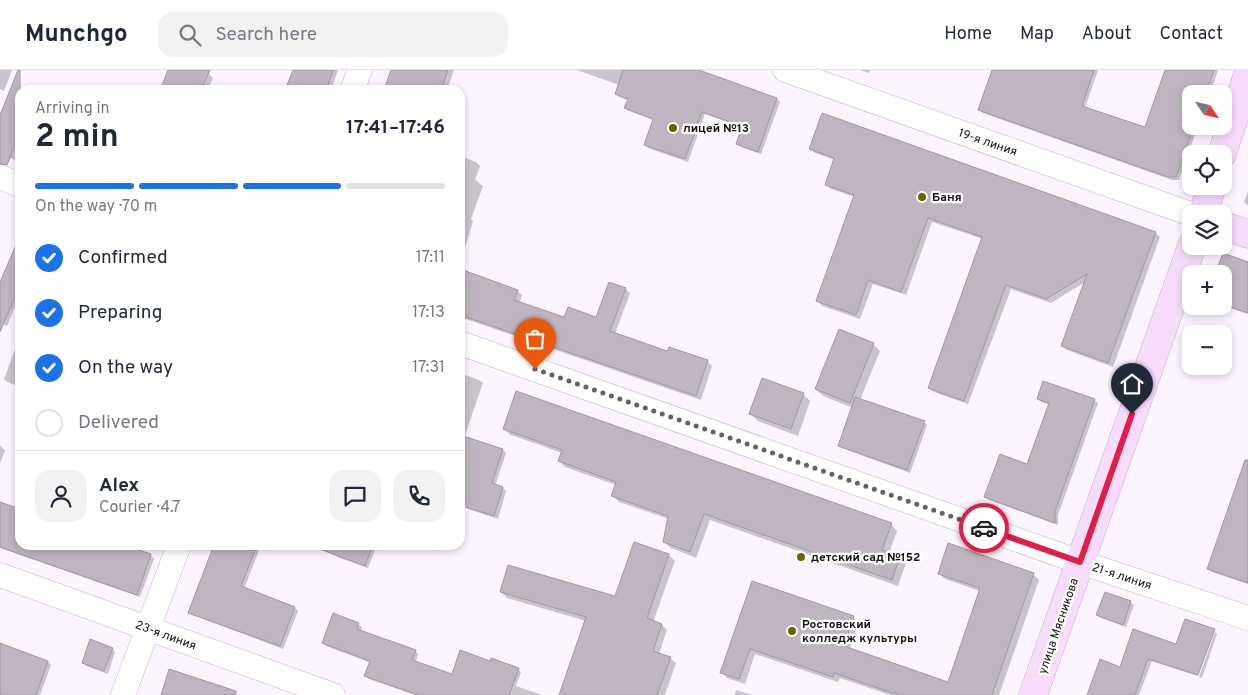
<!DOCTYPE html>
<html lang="en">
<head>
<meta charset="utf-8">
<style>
  :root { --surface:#fff; --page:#f2f2f3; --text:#1f2937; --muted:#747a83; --line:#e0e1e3; --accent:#1a73e8 }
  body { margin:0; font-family:Overpass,sans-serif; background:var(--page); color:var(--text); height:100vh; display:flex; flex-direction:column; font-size:19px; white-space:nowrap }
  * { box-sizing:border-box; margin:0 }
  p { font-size:16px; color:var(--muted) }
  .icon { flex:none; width:28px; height:28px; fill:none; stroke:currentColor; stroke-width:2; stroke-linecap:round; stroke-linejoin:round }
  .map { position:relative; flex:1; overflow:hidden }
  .drawer { position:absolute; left:15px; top:15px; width:450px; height:465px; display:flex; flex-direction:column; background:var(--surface); border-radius:15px; box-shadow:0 2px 8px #0003 }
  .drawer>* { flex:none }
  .needle { width:32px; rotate:125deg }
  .tools { position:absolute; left:1182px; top:15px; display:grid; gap:10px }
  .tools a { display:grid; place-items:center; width:50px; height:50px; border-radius:10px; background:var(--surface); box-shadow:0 2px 8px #0003; font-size:25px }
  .pin { position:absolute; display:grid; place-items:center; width:42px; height:42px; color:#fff; margin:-51px -21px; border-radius:50% 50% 50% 0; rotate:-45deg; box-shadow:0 0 5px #0007 }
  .pin .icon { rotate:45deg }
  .courier { position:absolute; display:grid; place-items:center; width:50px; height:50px; margin:-25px; border:4px solid #e11d48; border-radius:50%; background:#fff; color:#222; box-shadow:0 1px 6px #0007 }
  .head em { font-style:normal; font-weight:700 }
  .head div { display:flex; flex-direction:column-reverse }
  .head { display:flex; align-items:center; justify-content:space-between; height:85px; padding:0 20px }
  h1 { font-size:32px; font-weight:700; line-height:38px }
  .bar { display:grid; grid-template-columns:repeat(4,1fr); gap:8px 5px; align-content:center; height:60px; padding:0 20px }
  .bar i { height:6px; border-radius:4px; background:var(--line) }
  .bar .selected { background:var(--accent) }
  .bar p { grid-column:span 4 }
  .line { display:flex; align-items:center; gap:12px; padding:0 20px; border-top:1px solid var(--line) }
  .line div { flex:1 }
  .round { display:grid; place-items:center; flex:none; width:52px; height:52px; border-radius:15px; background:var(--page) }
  ol { padding:0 20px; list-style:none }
  li { display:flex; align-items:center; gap:15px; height:55px }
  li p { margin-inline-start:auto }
  li .icon { padding:5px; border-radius:50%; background:var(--accent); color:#fff; stroke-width:4 }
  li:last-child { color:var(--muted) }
  li i { width:28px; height:28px; border:2px solid var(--line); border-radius:50% }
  header { display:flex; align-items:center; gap:30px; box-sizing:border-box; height:70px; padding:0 25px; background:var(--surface); border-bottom:1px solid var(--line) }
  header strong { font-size:24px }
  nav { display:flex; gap:28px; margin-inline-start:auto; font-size:18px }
  .search { width:350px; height:45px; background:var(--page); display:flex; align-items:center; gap:12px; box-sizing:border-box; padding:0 18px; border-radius:15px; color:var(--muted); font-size:19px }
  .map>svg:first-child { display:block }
  .shadow { fill:#0003 }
  .building { fill:#beb5c1; stroke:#a097a3 }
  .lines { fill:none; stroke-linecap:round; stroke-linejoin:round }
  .street-casing { stroke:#bdb4c0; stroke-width:25 }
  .secondary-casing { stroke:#bdb4c0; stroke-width:29 }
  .street { stroke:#fff; stroke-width:24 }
  .secondary { stroke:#f7dcfe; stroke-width:28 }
  .done { stroke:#666067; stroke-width:5; stroke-dasharray:0 9 }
  .route { stroke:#e11d48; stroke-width:6 }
  .poi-dot { fill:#676600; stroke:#fff; stroke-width:2 }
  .labels { text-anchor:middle; stroke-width:4.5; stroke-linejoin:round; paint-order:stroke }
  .poi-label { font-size:12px; font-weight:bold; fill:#151116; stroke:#fff; text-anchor:start }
  .street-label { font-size:12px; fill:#151116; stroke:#fff }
</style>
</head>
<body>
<header>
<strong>Munchgo</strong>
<div class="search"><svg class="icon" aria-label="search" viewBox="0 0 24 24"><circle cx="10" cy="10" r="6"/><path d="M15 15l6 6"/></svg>Search here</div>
<nav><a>Home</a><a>Map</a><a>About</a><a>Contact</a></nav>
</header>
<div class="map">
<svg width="1248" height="625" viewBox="0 0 1248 625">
  <rect width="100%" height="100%" fill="#fcf4fe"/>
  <!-- shadow -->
  <g class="shadow">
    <polygon points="0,0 12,0 4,21 0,19"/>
    <polygon points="170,0 200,0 208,3 213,8 208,20 161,20"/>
    <polygon points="294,0 338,0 331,20 287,20"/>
    <polygon points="392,0 454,0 447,20 442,15 440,20 385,20"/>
    <polygon points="577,0 695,0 777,29 780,32 761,84 741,77 737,73 743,58 705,44 688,92 648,78 645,75 654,50 629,41 625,38 628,30 619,27 616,24 619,15"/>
    <polygon points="860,0 870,0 869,3"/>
    <polygon points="1028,0 1098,0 1085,38 1145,59 1166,0 1218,0 1210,24 1191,24 1191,56 1198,56 1179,110 1172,110 983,43 979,40"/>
    <polygon points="20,29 20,89 16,88 15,90 0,84 0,49"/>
    <polygon points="810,79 1155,163 1160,167 1113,297 1067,280 1062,276 1085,212 1051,233 1011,219 968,334 934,322 929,318 983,169 932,152 906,225 873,214 860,249 822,236 818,231 855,127 831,119 826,114 835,90 815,83"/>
    <polygon points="460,86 476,92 480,96 475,110 483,116 471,149 473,151 462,188 460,188"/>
    <polygon points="1248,121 1248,136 1244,132"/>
    <polygon points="1248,193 1248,244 1224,236 1224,204"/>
    <polygon points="20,197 20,225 7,256 0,253 0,215"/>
    <polygon points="460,201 517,221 522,225 519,233 565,249 597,248 625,219 630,223 615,264 668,283 670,278 708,292 712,296 701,330 460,247"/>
    <polygon points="17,274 20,275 20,317 7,312 4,309"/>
    <polygon points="873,274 880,281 860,330 924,352 927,355 910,403 842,378 839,375 853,338 823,326 816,319"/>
    <polygon points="460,303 479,310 483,313 464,368 503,380 506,383 495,416 503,418 506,421 498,449 468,439 464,436 460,416"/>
    <polygon points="803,324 810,331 798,366 758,351 751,344"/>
    <polygon points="1038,329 1094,330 1098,333 1058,445 1058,455 989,430 986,427 1028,395 1050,335 1041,332"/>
    <polygon points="504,359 891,454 897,461 889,483 900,487 906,493 898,516 710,450 696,488 671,478 664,472 669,449 619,432 613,426 616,415 565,397 559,391 562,383 511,365"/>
    <polygon points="0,376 5,380 0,394"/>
    <polygon points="1248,413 1248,514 1212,502 1208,498"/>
    <polygon points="0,434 20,440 20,475 121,475 151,485 154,489 140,527 0,478"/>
    <polygon points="634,473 669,485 675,491 653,552 662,555 667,560 659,584 670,588 676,593 665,625 589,625 586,551 507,528 501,522 616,527"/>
    <polygon points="215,475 261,475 244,519 295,538 298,541 283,579 193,545 189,542"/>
    <polygon points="337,475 377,475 368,498 337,487 334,483"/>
    <polygon points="939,503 1033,504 1039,510 999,625 890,625 840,608 838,612 755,584 745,614 727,608 722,602 753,513 853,547 859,553 850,579 948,613 980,521 945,509"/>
    <polygon points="1130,532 1134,535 1126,557 1101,548 1097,545"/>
    <polygon points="358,554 362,557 360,562 415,581 418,584 416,592 452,606 491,593 518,599 521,602 516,616 542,625 415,625 369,609 366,606 371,593 326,576 323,572"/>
    <polygon points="1213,561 1197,606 1152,591 1139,625 1088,625 1121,598"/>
    <polygon points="1215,562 1217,564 1202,608 1199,607"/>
    <polygon points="0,575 48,592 51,595 40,625 0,625"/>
    <polygon points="112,579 115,582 108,604 86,596 83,593"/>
    <polygon points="736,620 752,625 735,625"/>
  </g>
  <!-- building -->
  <g class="building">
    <polygon points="18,0 20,0 20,62 7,95 0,94 0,45"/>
    <polygon points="168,0 210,0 201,20 160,20"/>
    <polygon points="293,0 333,0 326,20 285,20"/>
    <polygon points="391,0 448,0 441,20 384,20"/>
    <polygon points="623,0 699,0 777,28 758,82 736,74 742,56 702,42 685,89 644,75 653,49 624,38 628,29 615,24"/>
    <polygon points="992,0 1094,0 1082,36 1145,57 1165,0 1214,0 1205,24 1191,24 1191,56 1194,56 1176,107 1168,107 978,40"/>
    <polygon points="822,43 1156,162 1108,293 1061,276 1087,204 1046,229 1006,215 964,331 928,318 982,167 928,148 901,222 868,210 856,245 816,231 854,125 825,115 834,88 809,79"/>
    <polygon points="20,166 20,215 0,262 0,212"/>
    <polygon points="1223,183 1248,192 1248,243 1224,235 1224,204 1215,204"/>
    <polygon points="460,199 518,220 514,230 564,247 568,237 596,247 609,212 626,218 610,261 667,281 669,277 708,290 696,326 460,245"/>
    <polygon points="839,259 874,273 850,333 815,319"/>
    <polygon points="762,308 804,323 791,359 749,344"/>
    <polygon points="1043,311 1095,329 1055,441 1055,453 984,427 1000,384 1027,394 1049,333 1037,329"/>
    <polygon points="516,321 892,453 882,480 900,486 892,510 704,444 690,482 663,472 668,446 611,426 616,412 558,391 562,380 503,359"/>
    <polygon points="855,327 925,351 907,400 838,376"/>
    <polygon points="460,365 503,379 492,413 503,417 494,446 460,435"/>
    <polygon points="1245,390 1248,390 1248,513 1207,499"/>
    <polygon points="0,432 20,439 20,475 124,475 151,484 137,525 0,477"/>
    <polygon points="634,472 669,484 647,548 662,554 653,581 671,587 657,625 559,625 586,547 500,522 508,495 615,526"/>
    <polygon points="948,473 1034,503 992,625 898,625 834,603 833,607 750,579 739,609 720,603 752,511 854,546 844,576 948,612 980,518 938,504"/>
    <polygon points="214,475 257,475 241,516 295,537 280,576 188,543"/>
    <polygon points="314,475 373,475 365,496 314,477"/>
    <polygon points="1105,522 1131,531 1123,555 1096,545"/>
    <polygon points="333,543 359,553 357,559 416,580 412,590 452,604 460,580 490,591 491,588 519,598 509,625 418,625 364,606 370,591 322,573"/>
    <polygon points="1185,549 1215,559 1198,605 1148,589 1135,625 1087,625 1100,589 1120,597 1133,559 1176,574"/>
    <polygon points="90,569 113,578 104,601 82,593"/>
    <polygon points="0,573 48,591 36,625 0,625"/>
    <polygon points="169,599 236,621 236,625 161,625"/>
  </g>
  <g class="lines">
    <defs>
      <g id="street">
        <polyline points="785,0 1191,144"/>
        <polyline points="352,20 360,0"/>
        <polyline points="0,107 20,115"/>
        <polyline points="460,273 1080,492 1248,548"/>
        <polyline points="0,505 333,625"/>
        <polyline points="123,625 179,475"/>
      </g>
      <g id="secondary">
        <polyline points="1222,84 1248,4"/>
        <polyline points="1203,144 1212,116"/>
        <polyline points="1224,156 1248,164"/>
        <polyline points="1033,625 1192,176"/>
      </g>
    </defs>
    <!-- street casing -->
    <use href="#street" class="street-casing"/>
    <!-- secondary casing -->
    <use href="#secondary" class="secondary-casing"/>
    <!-- street -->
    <use href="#street" class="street"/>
    <!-- secondary -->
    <use href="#secondary" class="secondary"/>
  </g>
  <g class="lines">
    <!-- done -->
    <polyline class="done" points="535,299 984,458"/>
    <!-- route -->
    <polyline class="route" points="984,458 1080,492 1132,344"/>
  </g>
  <!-- markers -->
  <g class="poi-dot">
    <circle cx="673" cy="58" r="5"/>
    <circle cx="922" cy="127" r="5"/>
    <circle cx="801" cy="487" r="5"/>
    <circle cx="792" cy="561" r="5"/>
  </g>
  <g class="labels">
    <!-- poi labels -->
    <g class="poi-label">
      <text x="683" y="62">лицей №13</text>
      <text x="932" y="131">Баня</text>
      <text x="811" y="491">детский сад №152</text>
      <text x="802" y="558">Ростовский<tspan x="802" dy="14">колледж культуры</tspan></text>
    </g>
    <!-- street labels -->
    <g class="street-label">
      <text transform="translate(988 72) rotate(19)" y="4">19-я линия</text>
      <text transform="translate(1122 506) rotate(18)" y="4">21-я линия</text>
      <text transform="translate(1058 556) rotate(-71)" y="4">улица Мясникова</text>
      <text transform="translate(166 565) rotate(20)" y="4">23-я линия</text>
    </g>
  </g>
</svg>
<div class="tools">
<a><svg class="needle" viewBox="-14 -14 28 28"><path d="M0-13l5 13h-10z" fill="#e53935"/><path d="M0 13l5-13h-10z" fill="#747a83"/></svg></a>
<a><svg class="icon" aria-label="locate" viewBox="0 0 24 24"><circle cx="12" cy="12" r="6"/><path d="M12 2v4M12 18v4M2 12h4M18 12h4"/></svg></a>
<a><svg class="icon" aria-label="layers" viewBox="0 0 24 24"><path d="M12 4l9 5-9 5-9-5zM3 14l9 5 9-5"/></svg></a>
<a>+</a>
<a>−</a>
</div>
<div class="pin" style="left:535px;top:299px;background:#ea580c"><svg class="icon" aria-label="bag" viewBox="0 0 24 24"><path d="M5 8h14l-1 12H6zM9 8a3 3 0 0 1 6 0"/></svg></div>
<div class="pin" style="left:1132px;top:344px;background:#1f2937"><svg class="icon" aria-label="home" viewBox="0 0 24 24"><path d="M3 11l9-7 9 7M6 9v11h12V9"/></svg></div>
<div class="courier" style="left:984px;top:458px"><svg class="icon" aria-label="car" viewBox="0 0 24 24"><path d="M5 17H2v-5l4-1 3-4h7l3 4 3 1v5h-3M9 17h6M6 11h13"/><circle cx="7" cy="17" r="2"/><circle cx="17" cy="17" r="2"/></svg></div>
<section class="drawer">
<div class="head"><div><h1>2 min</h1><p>Arriving in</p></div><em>17:41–17:46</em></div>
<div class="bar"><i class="selected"></i><i class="selected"></i><i class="selected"></i><i></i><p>On the way · 70 m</p></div>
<ol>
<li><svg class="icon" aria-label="check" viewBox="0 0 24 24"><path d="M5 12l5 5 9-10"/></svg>Confirmed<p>17:11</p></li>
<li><svg class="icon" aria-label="check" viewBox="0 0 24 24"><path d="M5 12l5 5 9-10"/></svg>Preparing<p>17:13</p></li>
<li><svg class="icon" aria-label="check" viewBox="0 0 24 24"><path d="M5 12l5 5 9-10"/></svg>On the way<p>17:31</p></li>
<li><i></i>Delivered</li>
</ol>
<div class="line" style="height:90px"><a class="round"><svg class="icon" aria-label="person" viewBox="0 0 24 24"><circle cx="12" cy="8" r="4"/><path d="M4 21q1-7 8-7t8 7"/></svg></a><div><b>Alex</b><p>Courier · 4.7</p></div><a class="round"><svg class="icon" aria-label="chat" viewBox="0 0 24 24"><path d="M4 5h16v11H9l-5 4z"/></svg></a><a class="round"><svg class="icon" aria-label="phone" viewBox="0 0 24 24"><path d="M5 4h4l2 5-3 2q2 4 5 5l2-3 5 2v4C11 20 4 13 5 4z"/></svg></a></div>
</section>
</div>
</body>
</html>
